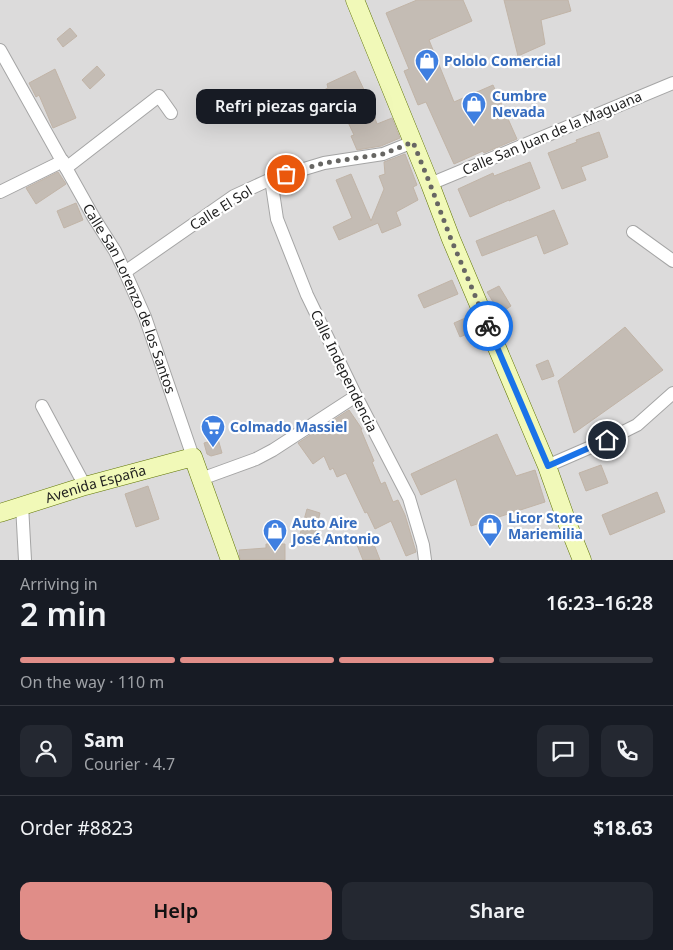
<!DOCTYPE html>
<html lang="en">
<head>
<meta charset="utf-8">
<style>
  :root { --surface:#171b24; --page:#242831; --text:#f1f3f6; --muted:#9ea1a6; --line:#363941; --accent:#e08d88 }
  body { margin:0; font-family:"Noto Sans",sans-serif; background:var(--page); color:var(--text); height:100vh; display:flex; flex-direction:column; font-size:19px; white-space:nowrap }
  * { box-sizing:border-box; margin:0 }
  p { font-size:16px; color:var(--muted) }
  .icon { flex:none; width:28px; height:28px; fill:none; stroke:currentColor; stroke-width:2; stroke-linecap:round; stroke-linejoin:round }
  .map { position:relative; height:560px; overflow:hidden }
  .side { display:flex; flex-direction:column; background:var(--surface); flex:1 }
  .side>* { flex:none }
  .pin { position:absolute; display:grid; place-items:center; width:42px; height:42px; color:#fff; margin:-21px; border:2px solid #fff; border-radius:50%; box-shadow:0 1px 5px #0007 }
  .courier { position:absolute; display:grid; place-items:center; width:50px; height:50px; margin:-25px; border:4px solid #1a73e8; border-radius:50%; background:#fff; color:#222; box-shadow:0 1px 6px #0007 }
  .bubble { position:absolute; height:35px; border-radius:10px; background:var(--surface); box-shadow:0 5px 20px #0002; font-size:16px; font-weight:600; line-height:35px; text-align:center }
  .summary em { font-style:normal; font-weight:600 }
  .summary div { display:flex; flex-direction:column-reverse }
  .summary { display:flex; align-items:center; justify-content:space-between; height:85px; padding:0 20px }
  h1 { font-size:32px; font-weight:600; line-height:38px }
  .bar { display:grid; grid-template-columns:repeat(4,1fr); gap:8px 5px; align-content:center; height:60px; padding:0 20px }
  .bar i { height:6px; border-radius:4px; background:var(--line) }
  .bar .active { background:var(--accent) }
  .bar p { grid-column:span 4 }
  .line { display:flex; align-items:center; gap:12px; padding:0 20px; border-top:1px solid var(--line) }
  .line div { flex:1 }
  .round { display:grid; place-items:center; flex:none; width:52px; height:52px; border-radius:10px; background:var(--page) }
  .action { display:flex; gap:10px; margin-top:auto; padding:10px 20px }
  .action a { flex:1; height:58px; border-radius:10px; background:var(--accent); color:#111; font-size:20px; font-weight:600; line-height:58px; text-align:center }
  .action a+a { background:var(--page); color:var(--text) }
  .map>svg:first-child { display:block }
  .residential { fill:#dcdbdb }
  .building { fill:#c4bcb4; stroke:#c1b4a7 }
  .lines { fill:none; stroke-linecap:round; stroke-linejoin:round }
  .street-casing { stroke:#a5a5a5; stroke-width:14 }
  .secondary-casing { stroke:#607506; stroke-width:19 }
  .street { stroke:#fff; stroke-width:12 }
  .secondary { stroke:#f1f9b8; stroke-width:18 }
  .done { stroke:#676663; stroke-width:5; stroke-dasharray:0 9 }
  .route { stroke:#1a73e8; stroke-width:6 }
  .labels { text-anchor:middle; stroke-width:4.5; stroke-linejoin:round; paint-order:stroke }
  .shop-label { font-size:14px; font-weight:bold; fill:#366cbe; stroke:#fff; text-anchor:start }
  .street-label { font-size:14px; fill:#1e1e1e; stroke:#fff }
</style>
</head>
<body>
<div class="map">
<svg width="673" height="560" viewBox="0 0 673 560">
  <rect width="100%" height="100%" fill="#efece4"/>
  <!-- residential -->
  <rect class="residential" x="0" y="0" width="673" height="560"/>
  <!-- building -->
  <g class="building">
    <polygon points="417,0 463,0 472,21 429,40 454,102 493,85 517,139 484,153 483,151 454,164 426,102 418,105 404,71 409,69 386,13"/>
    <polygon points="504,0 568,0 571,11 541,20 545,44 518,56"/>
    <polygon points="70,28 77,36 63,47 57,39"/>
    <polygon points="97,66 105,75 90,89 82,80"/>
    <polygon points="55,69 76,118 53,128 39,95 36,97 29,83"/>
    <polygon points="355,71 367,96 377,124 392,118 400,138 381,146 357,150 351,136 354,135 340,105 334,108 324,90 328,88 327,84"/>
    <polygon points="599,132 608,157 581,167 586,180 562,189 548,153 577,142 576,140"/>
    <polygon points="405,154 417,185 413,187 418,200 396,212 401,225 382,233 378,223 339,240 333,227 352,218 336,180 351,174 371,221 384,189 379,176 385,174 384,162"/>
    <polygon points="530,162 540,188 509,201 509,200 470,217 458,189 493,173 494,176"/>
    <polygon points="58,172 66,184 36,204 26,188"/>
    <polygon points="76,203 83,220 64,228 57,211"/>
    <polygon points="554,210 568,244 544,254 537,235 482,256 476,241"/>
    <polygon points="452,280 458,294 424,308 418,295"/>
    <polygon points="499,286 511,306 500,313 487,292"/>
    <polygon points="470,316 476,330 460,337 454,323"/>
    <polygon points="625,327 663,370 574,433 558,381"/>
    <polygon points="548,360 554,376 542,380 536,365"/>
    <polygon points="349,410 362,429 361,430 374,461 372,462 381,484 385,482 393,502 398,500 405,515 416,552 406,556 391,521 375,529 367,512 365,513 346,473 337,477 333,468 330,470 324,456 313,464 298,443"/>
    <polygon points="497,434 516,476 535,470 545,502 471,526 456,479 421,495 411,474"/>
    <polygon points="218,439 222,453 211,456 207,454 204,443"/>
    <polygon points="601,465 608,483 586,491 579,473"/>
    <polygon points="148,486 159,519 136,527 125,494"/>
    <polygon points="657,492 665,512 610,535 602,515"/>
    <polygon points="307,509 320,513 313,542 299,538"/>
    <polygon points="370,534 380,560 363,560 355,540"/>
    <polygon points="266,544 285,544 285,560 240,560 239,550 266,548"/>
  </g>
  <g class="lines">
    <defs>
      <g id="street">
        <path id="s1" d="M0,50L94,218L115,251L125,272L145,317L193,457"/>
        <polyline points="66,168 159,96 171,113"/>
        <polyline points="271,179 277,219 307,295 356,396 409,498 423,545 425,560"/>
        <polyline points="430,184 673,83"/>
        <polyline points="0,192 63,161"/>
        <polyline points="633,232 673,261"/>
        <polyline points="125,272 234,196 271,179 324,163 383,154 413,142"/>
        <polyline points="42,406 85,486"/>
        <polyline points="547,466 607,440 637,425 673,393"/>
        <polyline points="201,479 256,459 273,450 356,396"/>
        <polyline points="22,505 25,560"/>
      </g>
      <g id="secondary">
        <polyline points="355,0 430,184 451,239 547,466 568,525 582,560"/>
        <path id="s2" d="M0,513L85,486L193,457L230,560"/>
      </g>
    </defs>
    <!-- street casing -->
    <use href="#street" class="street-casing"/>
    <!-- secondary casing -->
    <use href="#secondary" class="secondary-casing"/>
    <!-- street -->
    <use href="#street" class="street"/>
    <!-- secondary -->
    <use href="#secondary" class="secondary"/>
  </g>
  <g class="lines">
    <!-- done -->
    <polyline class="done" points="286,174 324,163 383,154 413,142 430,184 451,239 488,326"/>
    <!-- route -->
    <polyline class="route" points="488,326 548,466 607,440"/>
  </g>
  <!-- icons -->
  <defs>
    <symbol id="shop-pin" viewBox="-11 -11 22 30"><path d="M0 17L-7.5 6A9.5 9.5 0 1 1 7.5 6Z" fill="#3f7fe0" stroke="#fff"/><path d="M-5-2.5h2.3a2.7 3.5 0 0 1 5.4 0H5L5.5 6h-11ZM-1.5-2.5h3a1.5 2.3 0 0 0-3 0Z" fill="#fff"/></symbol>
    <symbol id="supermarket-pin" viewBox="-11 -11 22 30"><path d="M0 17L-7.5 6A9.5 9.5 0 1 1 7.5 6Z" fill="#3f7fe0" stroke="#fff"/><path d="M-6-5.5h2.5l.6 2H6L4.5 2H-2.5L-4.4-4H-6ZM-1.5 3.2a1.3 1.3 0 1 0 .1 0ZM3 3.2a1.3 1.3 0 1 0 .1 0Z" fill="#fff"/></symbol>
  </defs>
  <g fill-rule="evenodd">
    <use href="#shop-pin" x="413" y="47" width="28" height="38"/>
    <use href="#shop-pin" x="460" y="90" width="28" height="38"/>
    <use href="#supermarket-pin" x="199" y="413" width="28" height="38"/>
    <use href="#shop-pin" x="476" y="512" width="28" height="38"/>
    <use href="#shop-pin" x="261" y="517" width="28" height="38"/>
  </g>
  <g class="labels">
    <!-- shop labels -->
    <g class="shop-label">
      <text x="444" y="66">Pololo Comercial</text>
      <text x="492" y="101">Cumbre<tspan x="492" dy="16">Nevada</tspan></text>
      <text x="230" y="432">Colmado Massiel</text>
      <text x="508" y="523">Licor Store<tspan x="508" dy="16">Mariemilia</tspan></text>
      <text x="292" y="528">Auto Aire<tspan x="292" dy="16">José Antonio</tspan></text>
    </g>
    <!-- street labels -->
    <g class="street-label">
      <text transform="translate(552 133) rotate(-23)" y="5">Calle San Juan de la Maguana</text>
      <text transform="translate(221 208) rotate(-32)" y="5">Calle El Sol</text>
      <text dy="5" stroke="none"><textPath href="#s1" startOffset="281">Calle San Lorenzo de los Santos</textPath></text>
      <text transform="translate(344 371) rotate(64)" y="5">Calle Independencia</text>
      <text dy="5" stroke="none"><textPath href="#s2" startOffset="100">Avenida España</textPath></text>
    </g>
  </g>
</svg>
<div class="pin" style="left:286px;top:174px;background:#ea580c"><svg class="icon" aria-label="bag" viewBox="0 0 24 24"><path d="M5 8h14l-1 12H6zM9 8a3 3 0 0 1 6 0"/></svg></div>
<div class="pin" style="left:607px;top:440px;background:#1f2937"><svg class="icon" aria-label="home" viewBox="0 0 24 24"><path d="M3 11l9-7 9 7M6 9v11h12V9"/></svg></div>
<div class="courier" style="left:488px;top:326px"><svg class="icon" aria-label="bike" viewBox="0 0 24 24"><circle cx="6" cy="16" r="4"/><circle cx="18" cy="16" r="4"/><path d="M6 16l4-8h5l3 8M10 8l3 8H6M13 5h3"/></svg></div>
<div class="bubble" style="left:196px;top:89px;width:180px">Refri piezas garcia</div>
</div>
<section class="side">
<div class="summary"><div><h1>2 min</h1><p>Arriving in</p></div><em>16:23–16:28</em></div>
<div class="bar"><i class="active"></i><i class="active"></i><i class="active"></i><i></i><p>On the way · 110 m</p></div>
<div class="line" style="height:90px"><a class="round"><svg class="icon" aria-label="person" viewBox="0 0 24 24"><circle cx="12" cy="8" r="4"/><path d="M4 21q1-7 8-7t8 7"/></svg></a><div><b>Sam</b><p>Courier · 4.7</p></div><a class="round"><svg class="icon" aria-label="chat" viewBox="0 0 24 24"><path d="M4 5h16v11H9l-5 4z"/></svg></a><a class="round"><svg class="icon" aria-label="phone" viewBox="0 0 24 24"><path d="M5 4h4l2 5-3 2q2 4 5 5l2-3 5 2v4C11 20 4 13 5 4z"/></svg></a></div>
<div class="line" style="height:65px"><div>Order #8823</div><b>$18.63</b></div>
<div class="action"><a>Help</a><a>Share</a></div>
</section>
</body>
</html>
